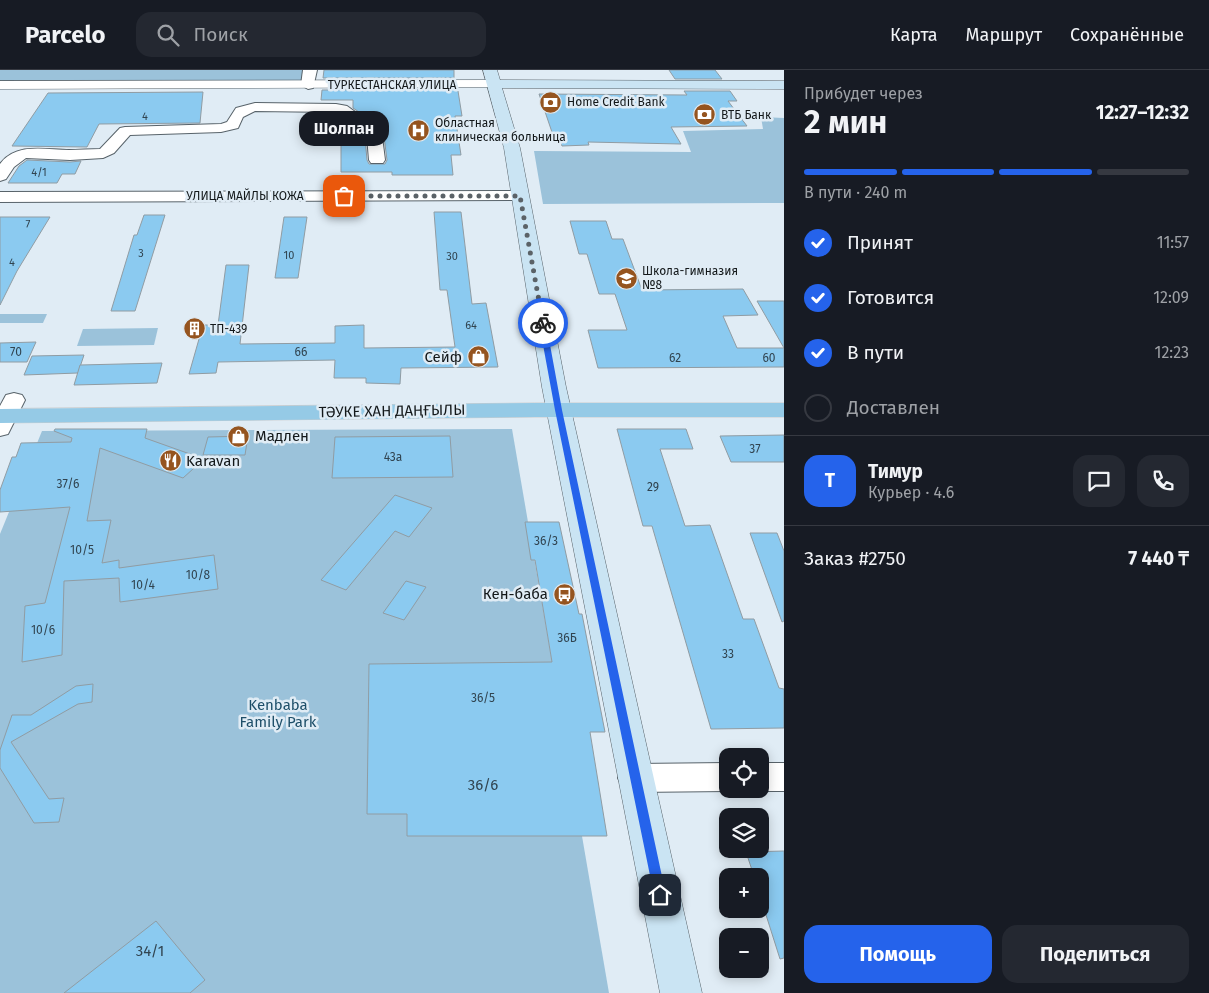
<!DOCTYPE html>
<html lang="ru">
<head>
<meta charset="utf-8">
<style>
  :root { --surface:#171b24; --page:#242831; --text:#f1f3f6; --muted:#9ea1a6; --line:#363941; --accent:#2563eb }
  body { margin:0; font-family:"Fira Sans",sans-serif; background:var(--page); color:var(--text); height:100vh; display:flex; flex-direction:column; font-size:19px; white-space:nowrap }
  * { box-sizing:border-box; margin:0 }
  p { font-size:16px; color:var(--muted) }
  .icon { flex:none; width:28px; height:28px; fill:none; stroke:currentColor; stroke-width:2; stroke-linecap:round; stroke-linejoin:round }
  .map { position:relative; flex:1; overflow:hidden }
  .details { display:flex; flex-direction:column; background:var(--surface); width:425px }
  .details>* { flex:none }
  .buttons { position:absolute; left:719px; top:678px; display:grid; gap:10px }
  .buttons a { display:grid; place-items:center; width:50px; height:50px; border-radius:10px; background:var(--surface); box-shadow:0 2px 12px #0003; font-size:25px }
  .pin { position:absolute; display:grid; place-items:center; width:42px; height:42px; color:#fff; margin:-21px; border-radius:10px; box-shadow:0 2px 8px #0006 }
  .courier { position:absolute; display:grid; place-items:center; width:50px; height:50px; margin:-25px; border:4px solid #2563eb; border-radius:50%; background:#fff; color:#222; box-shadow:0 1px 6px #0007 }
  .bubble { position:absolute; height:35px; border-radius:15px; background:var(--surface); box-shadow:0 2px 12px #0003; font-size:16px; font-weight:700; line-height:35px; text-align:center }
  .summary em { font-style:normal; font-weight:700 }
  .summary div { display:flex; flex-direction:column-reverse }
  .summary { display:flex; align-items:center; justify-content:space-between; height:85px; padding:0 20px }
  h1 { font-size:32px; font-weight:700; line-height:38px }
  .bar { display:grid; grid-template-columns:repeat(4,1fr); gap:8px 5px; align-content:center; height:60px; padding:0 20px }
  .bar i { height:6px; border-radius:4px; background:var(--line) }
  .bar .on { background:var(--accent) }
  .bar p { grid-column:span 4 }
  .line { display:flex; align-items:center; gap:12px; padding:0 20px; border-top:1px solid var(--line) }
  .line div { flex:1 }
  .round { display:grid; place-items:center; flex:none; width:52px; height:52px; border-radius:15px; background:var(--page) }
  ol { padding:0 20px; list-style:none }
  li { display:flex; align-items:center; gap:15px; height:55px }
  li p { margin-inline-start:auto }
  li .icon { padding:5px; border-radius:50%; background:var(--accent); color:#fff; stroke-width:4 }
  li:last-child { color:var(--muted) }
  li i { width:28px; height:28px; border:2px solid var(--line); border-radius:50% }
  .cta { display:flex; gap:10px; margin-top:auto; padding:10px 20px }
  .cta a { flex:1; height:58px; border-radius:15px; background:var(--accent); color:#fff; font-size:20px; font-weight:700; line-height:58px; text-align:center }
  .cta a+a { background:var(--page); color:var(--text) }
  header { display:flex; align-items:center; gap:30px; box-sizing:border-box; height:70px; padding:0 25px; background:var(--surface); border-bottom:1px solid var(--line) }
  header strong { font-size:24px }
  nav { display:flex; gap:28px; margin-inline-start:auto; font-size:18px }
  .search { width:350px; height:45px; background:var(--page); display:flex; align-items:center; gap:12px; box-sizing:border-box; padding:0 18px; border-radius:15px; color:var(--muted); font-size:19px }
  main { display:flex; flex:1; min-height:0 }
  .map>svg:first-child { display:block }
  .green { fill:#9bc2da }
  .building { fill:#8bcaf0; stroke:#909ca3 }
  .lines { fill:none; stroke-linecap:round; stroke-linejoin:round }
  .minor-casing { stroke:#58636a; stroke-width:2 }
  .tertiary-casing { stroke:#58636a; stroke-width:1 }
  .secondary-casing { stroke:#58636a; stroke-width:1 }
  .primary-casing { stroke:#cbcccd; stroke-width:1 }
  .minor { fill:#fff; fill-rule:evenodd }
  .tertiary { fill:#fff; fill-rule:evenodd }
  .secondary { fill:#cae4f3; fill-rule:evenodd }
  .primary { fill:#95cae6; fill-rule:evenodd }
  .route { fill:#2563eb }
  .done { stroke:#5b6267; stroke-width:5; stroke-dasharray:0 9 }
  .labels { text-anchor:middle; stroke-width:5; stroke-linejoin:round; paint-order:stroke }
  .far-number-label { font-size:11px; fill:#314450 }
  .far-street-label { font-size:12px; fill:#13181a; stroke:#e0ecf5 }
  .far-poi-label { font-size:12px; fill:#13181a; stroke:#e0ecf5; text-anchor:start }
  .number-label { font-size:12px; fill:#314450 }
  .poi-label { font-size:15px; fill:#13181a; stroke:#e0ecf5; text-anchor:end }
  .street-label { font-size:15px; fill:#13181a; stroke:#e0ecf5 }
  .park-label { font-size:15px; fill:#1e4f69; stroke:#e0ecf5 }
  .near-number-label { font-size:15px; fill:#314450 }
</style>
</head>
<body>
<header>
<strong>Parcelo</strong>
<div class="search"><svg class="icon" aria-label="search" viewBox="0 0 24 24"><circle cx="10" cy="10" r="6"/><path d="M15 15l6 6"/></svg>Поиск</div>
<nav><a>Карта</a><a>Маршрут</a><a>Сохранённые</a></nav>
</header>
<main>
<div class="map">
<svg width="784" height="923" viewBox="0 0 784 923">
  <rect width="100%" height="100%" fill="#e0ecf5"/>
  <!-- green -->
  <g class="green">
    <polygon points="0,0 306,0 305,13 0,13"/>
    <polygon points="761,47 784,48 784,133 543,134 534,81 691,82 683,61 763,59"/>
    <polygon points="0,244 47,244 43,253 0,253"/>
    <polygon points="158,258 154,275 77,276 83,259"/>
    <polygon points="512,359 609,923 0,923 0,464 42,361"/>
  </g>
  <!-- building -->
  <g class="building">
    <polygon points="324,0 454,0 454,8 323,8"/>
    <polygon points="669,0 715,0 722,9 675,9"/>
    <polygon points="455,19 458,21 462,46 455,46 461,85 451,85 453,105 392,105 392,102 341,102 341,65 351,65 352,53 364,56 367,90 369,94 385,94 387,90 382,51 378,46 359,42 353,38 353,30 321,30 322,20"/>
    <polygon points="684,21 730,21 737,31 728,31 747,56 671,57 681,74 588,72 589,75 562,76 560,71 555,71 539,24 687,25"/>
    <polygon points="203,22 200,53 99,54 87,77 12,76 48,23"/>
    <polygon points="27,90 70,92 81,91 75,104 62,104 57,113 8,113 19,96"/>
    <polygon points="434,142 461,142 472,234 486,233 498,297 401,298 400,314 366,313 366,308 334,308 335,290 218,292 216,303 189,304 203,255 218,255 226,195 249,195 240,274 335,273 335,256 364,255 364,278 455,277 447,220 440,220"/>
    <polygon points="144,145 165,145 135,241 111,241 134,165 137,165"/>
    <polygon points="0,147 50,147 17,201 0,235"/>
    <polygon points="284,147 307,147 298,208 275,208"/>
    <polygon points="570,151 606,151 612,169 623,169 642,220 743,219 758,245 723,246 737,278 784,278 784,297 598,298 588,260 627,260 615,224 599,224 587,184 579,184"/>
    <polygon points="757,231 784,231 784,278"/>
    <polygon points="36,272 27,292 0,292 0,273"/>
    <polygon points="84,285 78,303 24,305 32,286"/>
    <polygon points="162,293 157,313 74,315 80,295"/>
    <polygon points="55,359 147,359 145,368 204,389 183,408 100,378 87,451 111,450 102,493 119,490 119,498 214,485 218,519 120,532 119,508 64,511 62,585 22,592 25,536 45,533 70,437 0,442 0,420 12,387 16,387 21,373 71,372 72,368 54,361"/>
    <polygon points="617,359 686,359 693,379 660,379 685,456 710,455 743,549 754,549 779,618 784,619 784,658 711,659 652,456 643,456"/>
    <polygon points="784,365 784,392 731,392 720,366"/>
    <polygon points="248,366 245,385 203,385 208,367"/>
    <polygon points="450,366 453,407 332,408 335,367"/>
    <polygon points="395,425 432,438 409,467 395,461 346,520 321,510"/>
    <polygon points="525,452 559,452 579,544 582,544 605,662 590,662 607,766 407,766 407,744 367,744 369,594 552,592 535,490 531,490"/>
    <polygon points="750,463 777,463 784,481 784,551 782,552"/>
    <polygon points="406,511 426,517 404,550 383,543"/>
    <polygon points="93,614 92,632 78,634 11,672 49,729 64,728 59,752 34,753 0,698 0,680 12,645 31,645 76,616"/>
    <polygon points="784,781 784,888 780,889 760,826 760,806 754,806 746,782"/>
    <polygon points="156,851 205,910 190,923 64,923"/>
  </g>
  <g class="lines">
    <defs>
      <g id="minor">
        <polygon points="303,0 317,0 313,18 308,19 301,15"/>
        <path d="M255,33L336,34L347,36L358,44L378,48L380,51L385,90L383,93H371L369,90L366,54L349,51L336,42L255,41L243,47L238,58L221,62L130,65L114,83L103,88L70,90L26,88L14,97L6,109L0,111V94C16,72 46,80 69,80C79,80 90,79 100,79L120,58L125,57L221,54L227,52L236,38Z"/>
        <polygon points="519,121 525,122 527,126 525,130 0,132 0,122"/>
        <polygon points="14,323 22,325 25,330 8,364 0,366 0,336 6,325"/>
        <polygon points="728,693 728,719 735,719 728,721 635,722 623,718 618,708 623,698 635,694"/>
        <polygon points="760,693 784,693 784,721 760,721 753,719 760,719"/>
      </g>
      <polygon id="tertiary" points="494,10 499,11 501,14 499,17 0,19 0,11"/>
      <polygon id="secondary" points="483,0 497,0 500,10 784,11 784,19 502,18 520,78 566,317 702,923 660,923 542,317 504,78"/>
      <polygon id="primary" points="535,333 784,333 784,347 535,347 0,353 0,339"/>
    </defs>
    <!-- minor casing -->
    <use href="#minor" class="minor-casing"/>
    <!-- tertiary casing -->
    <use href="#tertiary" class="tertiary-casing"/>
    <!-- secondary casing -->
    <use href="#secondary" class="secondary-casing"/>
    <!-- primary casing -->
    <use href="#primary" class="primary-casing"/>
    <!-- minor -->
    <use href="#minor" class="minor"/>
    <!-- tertiary -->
    <use href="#tertiary" class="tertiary"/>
    <!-- secondary -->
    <use href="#secondary" class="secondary"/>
    <!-- primary -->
    <use href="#primary" class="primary"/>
  </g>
  <!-- route -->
  <polygon class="route" points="543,251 546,253 562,340 666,825 664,829 660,831 656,829 654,825 555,340 539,253"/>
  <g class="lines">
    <!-- done -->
    <polyline class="done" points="344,126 520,126 543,253"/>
  </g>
  <!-- icons -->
  <defs>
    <symbol id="bank-disc" viewBox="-11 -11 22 22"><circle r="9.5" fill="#95541f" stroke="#e0ecf5"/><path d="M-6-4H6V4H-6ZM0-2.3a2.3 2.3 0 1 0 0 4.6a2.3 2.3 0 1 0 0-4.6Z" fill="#fff"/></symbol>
    <symbol id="hospital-disc" viewBox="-11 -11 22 22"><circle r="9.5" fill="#95541f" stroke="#e0ecf5"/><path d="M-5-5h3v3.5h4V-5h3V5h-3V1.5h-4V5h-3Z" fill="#fff"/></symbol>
    <symbol id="school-disc" viewBox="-11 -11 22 22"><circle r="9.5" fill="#95541f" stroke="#e0ecf5"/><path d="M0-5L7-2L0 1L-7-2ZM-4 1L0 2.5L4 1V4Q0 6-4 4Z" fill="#fff"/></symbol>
    <symbol id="building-disc" viewBox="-11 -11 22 22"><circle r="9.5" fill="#95541f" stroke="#e0ecf5"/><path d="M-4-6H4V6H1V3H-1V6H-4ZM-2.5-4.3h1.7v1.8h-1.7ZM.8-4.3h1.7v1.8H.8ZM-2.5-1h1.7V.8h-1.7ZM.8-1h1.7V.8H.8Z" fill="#fff"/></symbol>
    <symbol id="shop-disc" viewBox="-11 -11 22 22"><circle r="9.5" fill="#95541f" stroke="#e0ecf5"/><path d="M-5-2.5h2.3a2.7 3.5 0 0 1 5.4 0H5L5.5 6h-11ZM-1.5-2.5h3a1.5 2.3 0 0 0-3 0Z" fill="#fff"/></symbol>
    <symbol id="restaurant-disc" viewBox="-11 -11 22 22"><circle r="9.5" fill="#95541f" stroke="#e0ecf5"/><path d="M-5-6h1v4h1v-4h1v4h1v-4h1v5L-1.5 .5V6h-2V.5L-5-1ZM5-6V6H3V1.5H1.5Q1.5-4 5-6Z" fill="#fff"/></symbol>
    <symbol id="bus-disc" viewBox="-11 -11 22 22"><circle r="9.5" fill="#95541f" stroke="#e0ecf5"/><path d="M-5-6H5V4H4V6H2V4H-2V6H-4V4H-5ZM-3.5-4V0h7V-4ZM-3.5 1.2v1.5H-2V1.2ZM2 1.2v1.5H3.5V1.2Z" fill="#fff"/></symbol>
  </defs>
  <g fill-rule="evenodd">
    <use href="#bank-disc" x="538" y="20" width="25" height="25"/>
    <use href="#bank-disc" x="692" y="32" width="25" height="25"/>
    <use href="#hospital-disc" x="406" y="48" width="25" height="25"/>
    <use href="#school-disc" x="614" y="196" width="25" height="25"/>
    <use href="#building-disc" x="182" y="246" width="25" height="25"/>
    <use href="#shop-disc" x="466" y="274" width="25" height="25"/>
    <use href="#shop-disc" x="226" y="354" width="25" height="25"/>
    <use href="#restaurant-disc" x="158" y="378" width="25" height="25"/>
    <use href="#bus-disc" x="552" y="512" width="25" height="25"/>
  </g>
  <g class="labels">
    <!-- far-number labels -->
    <g class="far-number-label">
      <text x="145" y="50">4</text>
      <text x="39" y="106">4/1</text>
      <text x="28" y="158">7</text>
      <text x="141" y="187">3</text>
      <text x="289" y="189">10</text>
      <text x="452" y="190">30</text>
      <text x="12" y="196">4</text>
      <text x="471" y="259">64</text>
    </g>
    <!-- far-street labels -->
    <g class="far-street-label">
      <text x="392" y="19">ТУРКЕСТАНСКАЯ УЛИЦА</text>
      <text x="245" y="130">УЛИЦА МАЙЛЫ КОЖА</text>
    </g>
    <!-- far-poi labels -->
    <g class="far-poi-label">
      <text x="567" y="36">Home Credit Bank</text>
      <text x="721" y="49">ВТБ Банк</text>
      <text x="435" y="57">Областная<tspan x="435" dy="14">клиническая больница</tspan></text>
      <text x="642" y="205">Школа-гимназия<tspan x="642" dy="14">№8</tspan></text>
      <text x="210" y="263">ТП-439</text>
    </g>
    <!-- number labels -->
    <g class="number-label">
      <text x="16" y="286">70</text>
      <text x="301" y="286">66</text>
      <text x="675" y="292">62</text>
      <text x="769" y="292">60</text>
      <text x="755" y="383">37</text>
      <text x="393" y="391">43а</text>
      <text x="68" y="418">37/6</text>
      <text x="653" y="421">29</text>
      <text x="546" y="475">36/3</text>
      <text x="82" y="484">10/5</text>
      <text x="198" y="509">10/8</text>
      <text x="143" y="519">10/4</text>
      <text x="43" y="564">10/6</text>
      <text x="567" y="572">36Б</text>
      <text x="728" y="588">33</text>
      <text x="483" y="632">36/5</text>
    </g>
    <!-- poi labels -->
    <g class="poi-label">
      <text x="462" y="292">Сейф</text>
      <text x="255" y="371" text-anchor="start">Мадлен</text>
      <text x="186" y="396" text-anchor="start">Karavan</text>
      <text x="548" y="529">Кен-баба</text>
    </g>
    <!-- street labels -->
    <g class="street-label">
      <text transform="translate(392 341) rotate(-1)" y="5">ТӘУКЕ ХАН ДАҢҒЫЛЫ</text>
    </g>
    <!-- park labels -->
    <g class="park-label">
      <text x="278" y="640">Kenbaba<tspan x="278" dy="17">Family Park</tspan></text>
    </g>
    <!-- near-number labels -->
    <g class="near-number-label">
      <text x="483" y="720">36/6</text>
      <text x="150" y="886">34/1</text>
    </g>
  </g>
</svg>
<div class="buttons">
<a><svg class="icon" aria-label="locate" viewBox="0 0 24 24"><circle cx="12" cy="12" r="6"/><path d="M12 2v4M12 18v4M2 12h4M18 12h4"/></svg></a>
<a><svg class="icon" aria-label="layers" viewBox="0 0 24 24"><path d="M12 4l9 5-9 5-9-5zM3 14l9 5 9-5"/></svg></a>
<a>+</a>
<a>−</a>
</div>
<div class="pin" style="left:344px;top:126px;background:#ea580c"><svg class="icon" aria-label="bag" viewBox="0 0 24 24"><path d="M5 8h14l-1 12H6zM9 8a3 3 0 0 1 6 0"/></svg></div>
<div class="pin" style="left:660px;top:825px;background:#1f2937"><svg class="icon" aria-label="home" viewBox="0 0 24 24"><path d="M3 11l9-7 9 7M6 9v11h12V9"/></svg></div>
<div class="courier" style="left:543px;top:253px"><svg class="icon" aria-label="bike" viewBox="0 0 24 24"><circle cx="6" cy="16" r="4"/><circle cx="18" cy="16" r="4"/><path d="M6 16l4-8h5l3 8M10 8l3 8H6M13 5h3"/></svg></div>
<div class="bubble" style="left:299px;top:41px;width:90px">Шолпан</div>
</div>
<section class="details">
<div class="summary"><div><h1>2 мин</h1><p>Прибудет через</p></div><em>12:27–12:32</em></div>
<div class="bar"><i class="on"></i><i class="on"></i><i class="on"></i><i></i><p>В пути · 240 m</p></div>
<ol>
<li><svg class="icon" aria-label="check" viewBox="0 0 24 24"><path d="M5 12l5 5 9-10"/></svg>Принят<p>11:57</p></li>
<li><svg class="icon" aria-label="check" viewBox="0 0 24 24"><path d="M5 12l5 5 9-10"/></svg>Готовится<p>12:09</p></li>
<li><svg class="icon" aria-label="check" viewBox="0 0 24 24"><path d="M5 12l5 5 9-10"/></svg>В пути<p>12:23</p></li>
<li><i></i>Доставлен</li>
</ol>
<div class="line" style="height:90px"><b class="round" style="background:var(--accent);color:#fff">Т</b><div><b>Тимур</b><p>Курьер · 4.6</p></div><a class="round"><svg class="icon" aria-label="chat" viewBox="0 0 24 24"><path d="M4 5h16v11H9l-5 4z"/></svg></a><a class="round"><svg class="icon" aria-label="phone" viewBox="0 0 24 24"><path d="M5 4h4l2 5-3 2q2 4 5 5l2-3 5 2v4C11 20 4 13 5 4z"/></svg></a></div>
<div class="line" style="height:65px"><div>Заказ #2750</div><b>7 440 ₸</b></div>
<div class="cta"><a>Помощь</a><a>Поделиться</a></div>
</section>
</main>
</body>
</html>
